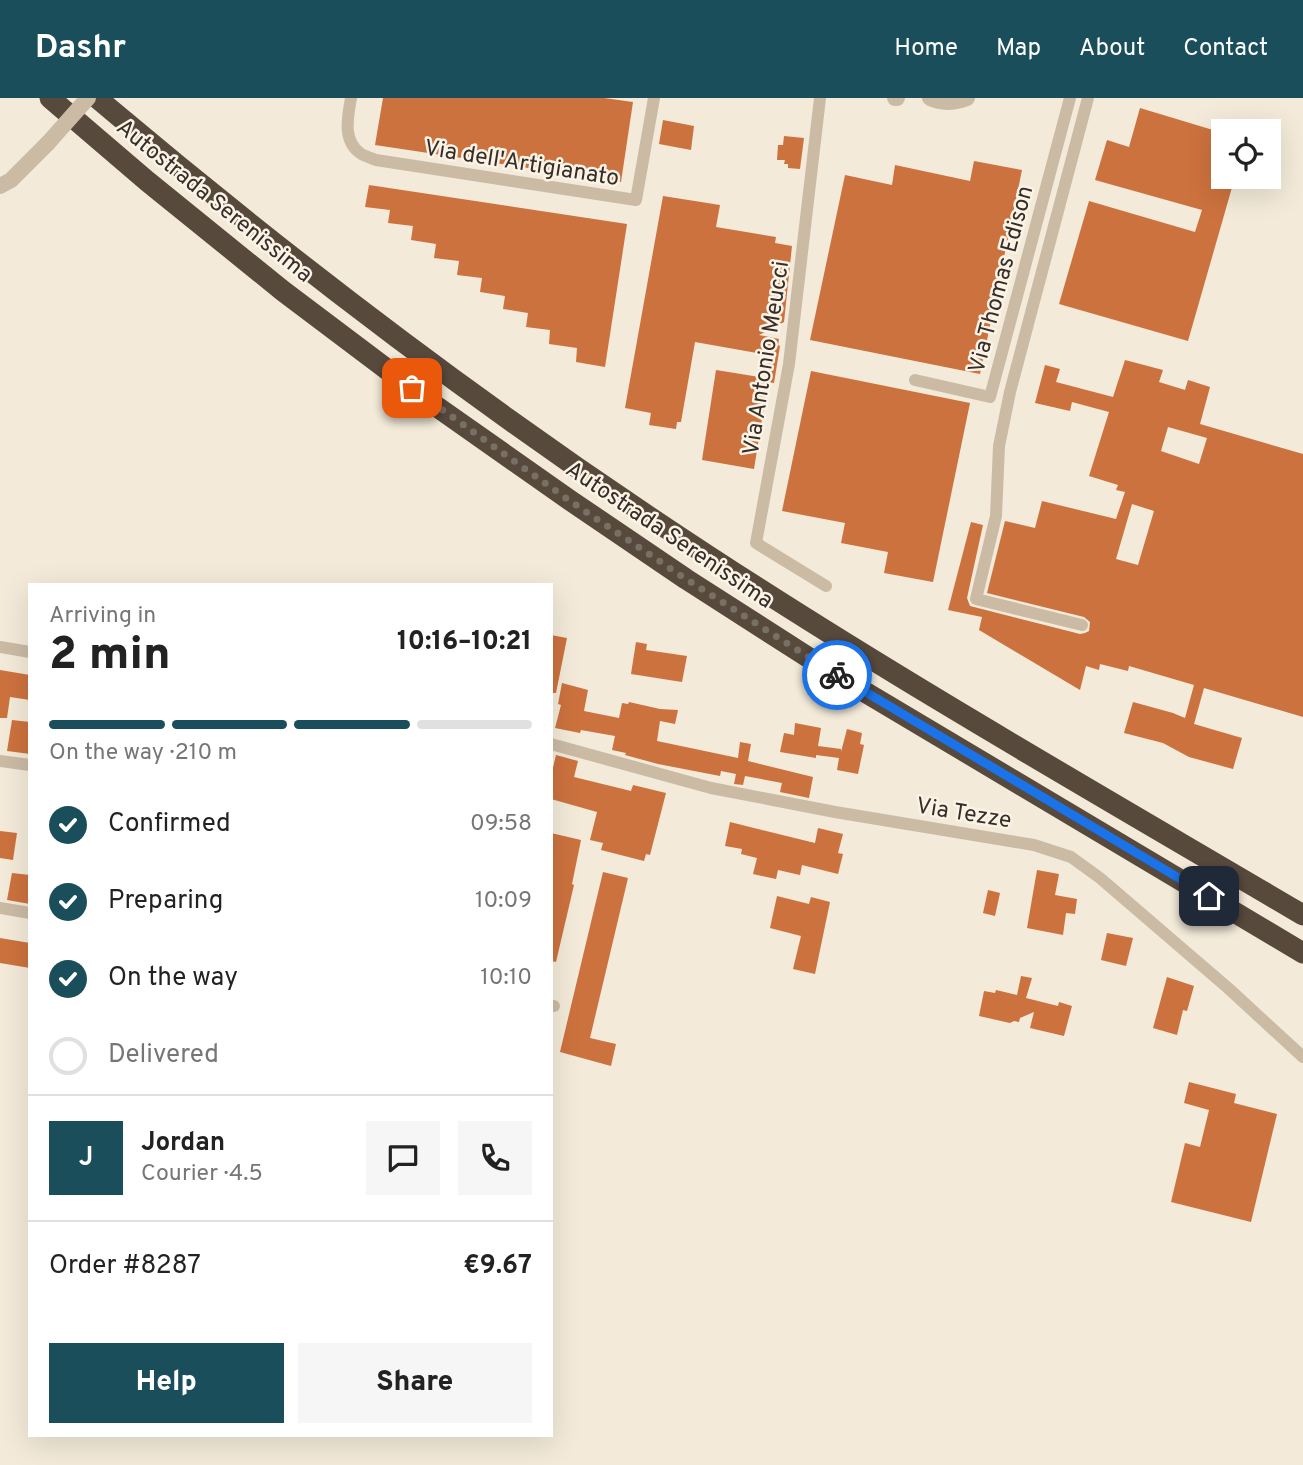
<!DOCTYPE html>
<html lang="en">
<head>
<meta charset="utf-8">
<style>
  :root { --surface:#fff; --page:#f6f6f6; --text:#222; --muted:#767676; --line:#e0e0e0; --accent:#1a4e5a }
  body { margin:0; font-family:Overpass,sans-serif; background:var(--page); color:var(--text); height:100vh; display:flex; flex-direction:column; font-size:26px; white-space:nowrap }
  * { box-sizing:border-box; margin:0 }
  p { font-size:23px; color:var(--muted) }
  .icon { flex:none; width:38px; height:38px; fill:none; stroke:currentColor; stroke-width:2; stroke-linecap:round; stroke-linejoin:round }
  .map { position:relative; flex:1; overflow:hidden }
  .side { position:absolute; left:28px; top:485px; width:525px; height:854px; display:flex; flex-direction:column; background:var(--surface); border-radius:0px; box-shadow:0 7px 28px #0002 }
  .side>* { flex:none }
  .tools { position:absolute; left:1211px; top:21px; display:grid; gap:14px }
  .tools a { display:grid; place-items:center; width:70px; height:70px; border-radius:0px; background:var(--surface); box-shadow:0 7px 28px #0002; font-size:35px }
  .pin { position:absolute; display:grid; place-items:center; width:60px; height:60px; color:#fff; margin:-30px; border-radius:14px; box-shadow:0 4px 10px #0006 }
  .courier { position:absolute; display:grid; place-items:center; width:70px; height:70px; margin:-35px; border:5px solid #1a73e8; border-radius:50%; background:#fff; color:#222; box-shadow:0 2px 9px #0007 }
  .head em { font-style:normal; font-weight:800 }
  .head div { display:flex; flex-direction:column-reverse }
  .head { display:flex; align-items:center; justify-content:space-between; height:119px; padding:0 21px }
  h1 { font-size:46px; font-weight:800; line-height:52px }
  .bar { display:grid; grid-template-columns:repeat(4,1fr); gap:10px 7px; align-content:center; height:84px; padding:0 21px }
  .bar i { height:9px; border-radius:5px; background:var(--line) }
  .bar .active { background:var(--accent) }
  .bar p { grid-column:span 4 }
  .line { display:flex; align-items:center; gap:18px; padding:0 21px; border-top:2px solid var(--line) }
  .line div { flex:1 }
  .round { display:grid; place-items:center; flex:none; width:74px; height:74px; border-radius:0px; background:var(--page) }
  ol { padding:0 21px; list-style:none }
  li { display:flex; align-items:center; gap:21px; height:77px }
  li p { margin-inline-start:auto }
  li .icon { padding:7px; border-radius:50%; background:var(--accent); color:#fff; stroke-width:4 }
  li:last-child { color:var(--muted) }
  li i { width:38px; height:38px; border:4px solid var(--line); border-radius:50% }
  .cta { display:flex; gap:14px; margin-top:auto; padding:14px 21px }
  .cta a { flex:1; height:80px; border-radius:0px; background:var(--accent); color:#fff; font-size:28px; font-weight:800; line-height:80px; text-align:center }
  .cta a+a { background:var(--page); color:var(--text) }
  header { display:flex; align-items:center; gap:42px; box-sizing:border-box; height:98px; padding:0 35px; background:var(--accent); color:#fff }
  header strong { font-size:33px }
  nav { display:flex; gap:38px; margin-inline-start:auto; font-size:24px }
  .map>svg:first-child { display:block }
  .building { fill:#cc723e; fill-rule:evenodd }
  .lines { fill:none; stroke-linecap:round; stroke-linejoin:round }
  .minor { stroke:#cbbba5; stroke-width:12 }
  .tertiary { stroke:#cbbba5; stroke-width:16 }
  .motorway { stroke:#58493d; stroke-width:21 }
  .tertiary-bridge { stroke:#cbbba5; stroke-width:16 }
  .done { stroke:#786f65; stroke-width:7; stroke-dasharray:0 12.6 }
  .route { stroke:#1a73e8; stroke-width:9 }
  .labels { text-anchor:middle; stroke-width:5; stroke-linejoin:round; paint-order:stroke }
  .street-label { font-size:23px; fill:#362d27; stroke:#faf3e6 }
</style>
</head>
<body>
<header>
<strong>Dashr</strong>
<nav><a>Home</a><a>Map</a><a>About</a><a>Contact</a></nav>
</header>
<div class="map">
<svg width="1303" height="1367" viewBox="0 0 1303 1367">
  <rect width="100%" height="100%" fill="#f3ead9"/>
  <!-- building -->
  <g class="building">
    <polygon points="383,0 604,0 633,4 621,84 375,47"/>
    <polygon points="1140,10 1223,35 1223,79 1235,79 1188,243 1059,206 1089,103 1195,134 1202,112 1095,82 1107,42 1129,49"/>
    <polygon points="663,22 694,28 691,52 659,46"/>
    <polygon points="784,38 804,40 800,71 788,70 788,66 784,66 785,62 777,62 778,47 783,47"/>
    <polygon points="1269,43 1281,47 1271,80 1269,79"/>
    <polygon points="974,63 1022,72 980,276 810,242 845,77 892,87 895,67 970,83"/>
    <polygon points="369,87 627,126 605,269 576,264 577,250 549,246 550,232 526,229 528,215 503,211 505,198 480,194 482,180 457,177 459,163 434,160 436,146 411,142 413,128 388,125 390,112 365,109"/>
    <polygon points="663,98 720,107 716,129 776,139 775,145 792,148 784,224 759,237 779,241 778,247 780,248 774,285 768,284 754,371 702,362 716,272 766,280 768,257 695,244 681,324 677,324 676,331 649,327 651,315 625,310"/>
    <path d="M1125,262L1163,272L1159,284L1185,292L1188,282L1210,289L1200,326L1303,356V619L1204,590L1194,626L1242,640L1233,671L1189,659L1163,645L1124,635L1133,604L1173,615L1185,620L1194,587L1129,568L1128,573L1100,566L1099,572L1086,568L1080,592L979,532L982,519L948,512L971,424L983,427L967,500L970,508L1080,536L1085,535L1089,533L1090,524L1084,519L987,495L1005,423L1035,430L1042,403L1116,421L1125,394L1116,392L1118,387L1089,378L1109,314L1072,304L1070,313L1035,305L1045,267L1060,271L1056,284L1113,299ZM1168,329L1207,340L1199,366L1161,353ZM1132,406L1154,413L1138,467L1116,461Z"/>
    <polygon points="811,273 970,305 933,484 884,475 888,454 841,445 845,425 782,413"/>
    <polygon points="551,537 567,540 556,595 551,595"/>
    <polygon points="636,544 647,546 646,552 687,558 682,584 631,576"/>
    <polygon points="0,572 30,577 30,602 10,599 7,620 0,620"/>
    <polygon points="562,585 588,592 584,613 619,620 622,605 628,606 629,604 660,611 678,612 675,626 660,623 657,643 738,660 740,644 751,646 748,663 813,679 809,700 780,694 782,685 745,678 743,687 734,686 736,676 721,673 720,678 658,666 625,657 626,655 612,652 615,638 581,632 580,635 555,630 561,607 558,606"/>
    <polygon points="12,622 30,624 30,656 7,653"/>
    <polygon points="795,625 821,630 818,648 841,651 841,654 847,631 862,635 860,646 864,647 858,676 837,672 839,660 816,657 816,660 780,654 784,635 794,637"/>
    <polygon points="556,657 578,663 574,679 631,693 633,687 666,695 650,757 646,756 644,763 601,752 603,745 590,742 597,714 551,701 551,678"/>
    <polygon points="730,724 815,745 818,730 843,736 838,755 843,756 838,776 802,767 800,777 778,772 776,781 753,776 757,760 741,756 742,751 725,748"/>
    <polygon points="0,733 17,735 13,762 0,760"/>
    <polygon points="551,735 581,742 572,786 574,787 556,864 551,863"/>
    <polygon points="1037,772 1059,776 1055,797 1077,801 1075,816 1066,815 1063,837 1027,830"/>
    <polygon points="603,774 628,780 590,940 616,946 611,968 560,954"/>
    <polygon points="12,775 30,777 30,806 7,802"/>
    <polygon points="988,792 1000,795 995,818 983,815"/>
    <polygon points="777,798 809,806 811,799 830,804 815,876 793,871 801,838 770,830"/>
    <polygon points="1107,835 1133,840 1126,868 1101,862"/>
    <polygon points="0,840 30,845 30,870 0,865"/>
    <polygon points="1021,878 1032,880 1026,900 1058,908 1059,904 1072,908 1064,938 1030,930 1034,914 1020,920 1019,924 1014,923 1010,925 979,918 984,893 995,895 996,892 1017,897"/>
    <polygon points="1167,879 1194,888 1187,913 1183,912 1177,937 1153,930"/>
    <polygon points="1189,984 1236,996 1234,1005 1277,1016 1251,1124 1171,1104 1185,1045 1200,1049 1209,1012 1184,1005"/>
  </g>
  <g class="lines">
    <!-- minor -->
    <g class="minor">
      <path d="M351,0C348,18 342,42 360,55C364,58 371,60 376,62L636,102L654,0"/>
      <polyline points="820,0 789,266 756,445 826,488"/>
      <polyline points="915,282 990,299 1070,0"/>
      <polyline points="1082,527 976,501 996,418 999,348 1010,294 1088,0"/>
      <polyline points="0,549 30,554"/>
      <polyline points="551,646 711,690 835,714 1034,747 1071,759 1100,780 1228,890 1303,959"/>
      <polyline points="0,663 30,667"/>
      <polyline points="0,810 30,815"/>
      <polyline points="551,908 554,908"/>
    </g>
    <!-- tertiary -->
    <g class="tertiary">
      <polyline points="895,0 897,0"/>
      <path d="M930,0C943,6 954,5 967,0"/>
      <polyline points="0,88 11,82 48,45"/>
    </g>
    <!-- motorway -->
    <g class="motorway">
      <polyline points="50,0 147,83 283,193 433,306 571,403 686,481 828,572 1303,855"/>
      <path d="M97,0C291,164 494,318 707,457C901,584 1103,699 1303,817"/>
    </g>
    <!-- tertiary-bridge -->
    <polyline class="tertiary-bridge" points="48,45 88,0"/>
  </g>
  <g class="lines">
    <!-- done -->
    <polyline class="done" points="412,290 570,403 686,481 837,577"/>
    <!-- route -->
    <polyline class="route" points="837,577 1209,798"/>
  </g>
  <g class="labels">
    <!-- street labels -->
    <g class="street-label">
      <text transform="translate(522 64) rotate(9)" y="8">Via dell'Artigianato</text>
      <text transform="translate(215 102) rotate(39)" y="8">Autostrada Serenissima</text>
      <text transform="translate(1000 181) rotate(-75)" y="8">Via Thomas Edison</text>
      <text transform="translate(765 260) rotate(-81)" y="8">Via Antonio Meucci</text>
      <text transform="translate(670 436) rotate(34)" y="8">Autostrada Serenissima</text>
      <text transform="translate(964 714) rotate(9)" y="8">Via Tezze</text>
    </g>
  </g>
</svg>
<div class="tools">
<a><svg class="icon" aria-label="locate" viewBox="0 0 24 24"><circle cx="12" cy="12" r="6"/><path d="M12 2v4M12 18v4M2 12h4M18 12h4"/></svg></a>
</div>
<div class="pin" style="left:412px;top:290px;background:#ea580c"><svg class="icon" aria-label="bag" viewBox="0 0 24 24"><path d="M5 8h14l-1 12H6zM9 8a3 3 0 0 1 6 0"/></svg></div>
<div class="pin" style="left:1209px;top:798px;background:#1f2937"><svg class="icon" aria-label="home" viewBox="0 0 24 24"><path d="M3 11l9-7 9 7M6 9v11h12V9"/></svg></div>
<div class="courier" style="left:837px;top:577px"><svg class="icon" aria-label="bike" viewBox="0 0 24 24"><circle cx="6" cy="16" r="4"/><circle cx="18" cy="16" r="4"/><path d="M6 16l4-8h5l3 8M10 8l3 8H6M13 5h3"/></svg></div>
<section class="side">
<div class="head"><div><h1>2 min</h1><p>Arriving in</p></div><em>10:16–10:21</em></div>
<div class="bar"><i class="active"></i><i class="active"></i><i class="active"></i><i></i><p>On the way · 210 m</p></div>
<ol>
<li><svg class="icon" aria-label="check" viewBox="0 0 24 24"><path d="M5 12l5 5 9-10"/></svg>Confirmed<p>09:58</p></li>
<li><svg class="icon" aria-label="check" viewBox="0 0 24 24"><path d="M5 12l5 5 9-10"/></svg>Preparing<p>10:09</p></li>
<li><svg class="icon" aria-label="check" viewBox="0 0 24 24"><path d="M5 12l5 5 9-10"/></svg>On the way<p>10:10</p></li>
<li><i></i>Delivered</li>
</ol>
<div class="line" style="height:126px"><b class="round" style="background:var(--accent);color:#fff">J</b><div><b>Jordan</b><p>Courier · 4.5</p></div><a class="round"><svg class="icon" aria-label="chat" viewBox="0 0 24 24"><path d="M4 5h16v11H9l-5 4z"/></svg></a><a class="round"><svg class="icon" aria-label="phone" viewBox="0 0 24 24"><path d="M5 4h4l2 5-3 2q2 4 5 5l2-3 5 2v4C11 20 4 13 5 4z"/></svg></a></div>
<div class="line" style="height:91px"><div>Order #8287</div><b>€9.67</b></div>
<div class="cta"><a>Help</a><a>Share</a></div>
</section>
</div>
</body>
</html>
